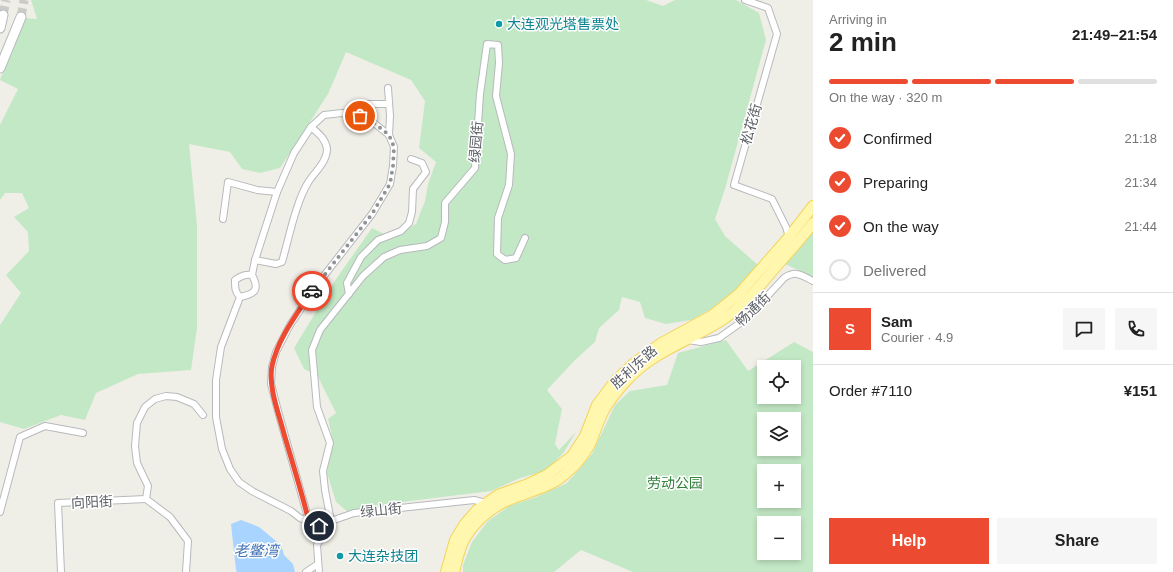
<!DOCTYPE html>
<html lang="en">
<head>
<meta charset="utf-8">
<style>
  :root { --surface:#fff; --page:#f6f6f6; --text:#222; --muted:#767676; --line:#e0e0e0; --accent:#ed4b31 }
  body { margin:0; font-family:Arial,"Noto Sans SC",sans-serif; background:var(--page); color:var(--text); height:100vh; display:flex; flex-direction:column; font-size:15px; white-space:nowrap }
  * { box-sizing:border-box; margin:0 }
  p { font-size:13px; color:var(--muted) }
  .icon { flex:none; width:22px; height:22px; fill:none; stroke:currentColor; stroke-width:2; stroke-linecap:round; stroke-linejoin:round }
  .map { position:relative; flex:1; overflow:hidden }
  .sheet { display:flex; flex-direction:column; background:var(--surface); width:360px }
  .sheet>* { flex:none }
  .buttons { position:absolute; left:757px; top:360px; display:grid; gap:8px }
  .buttons a { display:grid; place-items:center; width:44px; height:44px; border-radius:0px; background:var(--surface); box-shadow:0 2px 6px #0003; font-size:20px }
  .pin { position:absolute; display:grid; place-items:center; width:34px; height:34px; color:#fff; margin:-17px; border:2px solid #fff; border-radius:50%; box-shadow:0 1px 4px #0007 }
  .courier { position:absolute; display:grid; place-items:center; width:40px; height:40px; margin:-20px; border:3px solid #ed4b31; border-radius:50%; background:#fff; color:#222; box-shadow:0 1px 5px #0007 }
  .overview em { font-style:normal; font-weight:700 }
  .overview div { display:flex; flex-direction:column-reverse }
  .overview { display:flex; align-items:center; justify-content:space-between; height:68px; padding:0 16px }
  h1 { font-size:26px; font-weight:700; line-height:30px }
  .bar { display:grid; grid-template-columns:repeat(4,1fr); gap:6px 4px; align-content:center; height:48px; padding:0 16px }
  .bar i { height:5px; border-radius:3px; background:var(--line) }
  .bar .current { background:var(--accent) }
  .bar p { grid-column:span 4 }
  .line { display:flex; align-items:center; gap:10px; padding:0 16px; border-top:1px solid var(--line) }
  .line div { flex:1 }
  .round { display:grid; place-items:center; flex:none; width:42px; height:42px; border-radius:0px; background:var(--page) }
  ol { padding:0 16px; list-style:none }
  li { display:flex; align-items:center; gap:12px; height:44px }
  li p { margin-inline-start:auto }
  li .icon { padding:4px; border-radius:50%; background:var(--accent); color:#fff; stroke-width:4 }
  li:last-child { color:var(--muted) }
  li i { width:22px; height:22px; border:2px solid var(--line); border-radius:50% }
  .button { display:flex; gap:8px; margin-top:auto; padding:8px 16px }
  .button a { flex:1; height:46px; border-radius:0px; background:var(--accent); color:#fff; font-size:16px; font-weight:700; line-height:46px; text-align:center }
  .button a+a { background:var(--page); color:var(--text) }
  main { display:flex; flex:1; min-height:0 }
  .map>svg:first-child { display:block }
  .green { fill:#c3e8c5; fill-rule:evenodd }
  .water { fill:#a8d4ff }
  .lines { fill:none; stroke-linecap:round; stroke-linejoin:round }
  .secondary-tunnel { stroke:#ccccc7; stroke-width:9; stroke-dasharray:9 4.5; stroke-linecap:butt }
  .street-casing { stroke:#b7b9bd; stroke-width:8 }
  .secondary-casing { stroke:#b5b9be; stroke-width:11 }
  .primary-casing { stroke:#f4d35c; stroke-width:12 }
  .street { stroke:#fff; stroke-width:6 }
  .secondary { stroke:#fff; stroke-width:9 }
  .primary { stroke:#fff7ad; stroke-width:10 }
  .done { stroke:#919394; stroke-width:4; stroke-dasharray:0 7.2 }
  .route { stroke:#ed4b31; stroke-width:5 }
  .culture-dot { fill:#0f9aa8; stroke:#fff; stroke-width:1.5 }
  .labels { text-anchor:middle; stroke-width:3; stroke-linejoin:round; paint-order:stroke }
  .culture-label { font-size:14px; fill:#0d838f; stroke:#fff; text-anchor:start }
  .street-label { font-size:14px; fill:#5e6267; stroke:#fff }
  .park-label { font-size:14px; fill:#32823b; stroke:#fff }
  .water-label { font-size:15px; font-style:italic; fill:#4272b4; stroke:#fff }
</style>
</head>
<body>
<main>
<div class="map">
<svg width="813" height="572" viewBox="0 0 813 572">
  <rect width="100%" height="100%" fill="#f0efe7"/>
  <!-- green -->
  <g class="green">
    <polygon points="31,0 646,0 663,6 675,0 736,0 759,13 766,40 725,189 715,219 725,236 758,265 731,295 711,309 691,320 666,324 645,318 640,302 622,297 619,310 599,328 595,342 576,359 547,390 562,409 555,444 559,450 576,432 564,452 546,471 520,478 491,491 402,502 348,512 336,502 327,473 333,441 328,419 336,413 317,375 304,369 294,348 334,282 372,228 392,238 416,224 425,201 428,184 436,162 419,148 425,101 411,80 346,52 328,94 280,168 260,173 242,169 230,152 189,144 197,225 197,328 191,370 138,374 96,393 85,420 61,415 24,429 0,422 0,325 21,293 6,275 29,251 28,232 14,217 29,208 22,193 5,193 0,200 0,125 18,89 0,80 23,18 37,19"/>
    <polygon points="813,232 813,277 785,264"/>
    <path d="M726,340L748,371L794,342L813,352V572H633L581,550L554,572H463V565L472,542L488,521L511,505L534,498L567,483L592,454L615,405L630,391L667,385L678,353ZM764,367H794V397H764ZM764,419H794V449H764ZM764,471H794V501H764ZM764,523H794V553H764Z"/>
  </g>
  <!-- water -->
  <polygon class="water" points="241,520 259,527 281,545 284,555 293,564 295,572 237,572 236,570 231,524"/>
  <g class="lines">
    <!-- secondary-tunnel -->
    <g class="secondary-tunnel">
      <polyline points="3,15 6,0"/>
      <polyline points="21,17 24,0"/>
    </g>
    <defs>
      <g id="street">
        <polyline points="745,0 768,8 777,34 734,185 772,199 786,227 789,237"/>
        <polyline points="388,88 390,116 389,135"/>
        <polyline points="361,116 364,109 369,104 389,104"/>
        <polyline points="223,219 228,182 257,190 277,192"/>
        <path d="M255,260L276,264L282,262C289,238 296,201 309,181C316,171 327,161 327,149C326,139 318,133 311,127"/>
        <path d="M252,275C245,274 241,276 235,280C235,288 235,292 240,297C255,294 260,290 252,275L255,260L277,192L294,153L311,127L324,115L342,113L361,116L369,119L389,135L394,147L393,166L390,184L372,214L316,286L290,325L276,352L272,367L271,384L278,411L307,514L311,523"/>
        <polyline points="349,294 347,283 361,257 378,240 401,231 409,223 412,212 413,189 426,172 422,163 411,159"/>
        <polyline points="240,297 221,347 216,380 216,417 222,449 230,469 239,482 252,491 291,511 300,518 327,529"/>
        <path d="M688,340L701,342L719,338L747,318L784,278C796,270 801,275 813,281"/>
        <polyline points="0,512 20,437 45,426 83,433"/>
        <polyline points="331,521 325,490 323,471 330,443 317,407 312,350 320,330 363,276 384,257 400,250 427,246 441,238 445,222 445,203 475,168 480,94 487,44 498,45 499,63 496,96 511,154 509,185 498,218 497,254 505,260 516,258 525,238"/>
        <polyline points="61,572 58,503 146,499"/>
        <polyline points="186,572 188,541 170,517 146,499 148,486 137,463 135,446 137,423 145,407 155,399 166,396 177,397 194,404 203,415"/>
        <polyline points="306,572 318,564"/>
        <polyline points="319,572 317,545 331,521 354,513 474,500 486,503"/>
      </g>
      <g id="secondary">
        <polyline points="0,28 3,15"/>
        <polyline points="0,68 21,17"/>
      </g>
      <g id="primary">
        <polyline points="446,572 455,540 464,525 477,510 498,495 526,485 547,475 572,456 585,436 597,405 615,381 633,364 660,344 713,315 739,294 789,237 813,206"/>
        <path d="M454,572C457,561 459,548 465,538C478,516 499,502 522,495C537,489 553,485 565,474C575,466 584,455 590,444C595,433 598,421 604,410C611,398 620,387 630,377C656,350 694,339 725,318C744,305 759,287 774,269C787,254 801,239 813,223"/>
      </g>
    </defs>
    <!-- street casing -->
    <use href="#street" class="street-casing"/>
    <!-- secondary casing -->
    <use href="#secondary" class="secondary-casing"/>
    <!-- primary casing -->
    <use href="#primary" class="primary-casing"/>
    <!-- street -->
    <use href="#street" class="street"/>
    <!-- secondary -->
    <use href="#secondary" class="secondary"/>
    <!-- primary -->
    <use href="#primary" class="primary"/>
  </g>
  <g class="lines">
    <!-- done -->
    <polyline class="done" points="312,291 372,214 390,184 393,166 394,147 389,135 369,119 360,116"/>
    <!-- route -->
    <path class="route" d="M312,291C297,314 278,338 272,366C268,387 279,414 284,434C292,461 300,487 307,514L311,523L319,526"/>
  </g>
  <!-- markers -->
  <g class="culture-dot">
    <circle cx="499" cy="24" r="4"/>
    <circle cx="340" cy="556" r="4"/>
  </g>
  <g class="labels">
    <!-- culture labels -->
    <g class="culture-label">
      <text x="507" y="29">大连观光塔售票处</text>
      <text x="348" y="561">大连杂技团</text>
    </g>
    <!-- street labels -->
    <g class="street-label">
      <text transform="translate(751 124) rotate(-74)" y="5">松花街</text>
      <text transform="translate(476 142) rotate(-85)" y="5">绿园街</text>
      <text transform="translate(753 309) rotate(-44)" y="5">畅通街</text>
      <text transform="translate(634 367) rotate(-42)" y="5">胜利东路</text>
      <text transform="translate(92 502) rotate(-3)" y="5">向阳街</text>
      <text transform="translate(381 510) rotate(-6)" y="5">绿山街</text>
    </g>
    <!-- park labels -->
    <g class="park-label">
      <text x="675" y="488">劳动公园</text>
    </g>
    <!-- water labels -->
    <g class="water-label">
      <text x="256" y="556">老鳖湾</text>
    </g>
  </g>
</svg>
<div class="buttons">
<a><svg class="icon" aria-label="locate" viewBox="0 0 24 24"><circle cx="12" cy="12" r="6"/><path d="M12 2v4M12 18v4M2 12h4M18 12h4"/></svg></a>
<a><svg class="icon" aria-label="layers" viewBox="0 0 24 24"><path d="M12 4l9 5-9 5-9-5zM3 14l9 5 9-5"/></svg></a>
<a>+</a>
<a>−</a>
</div>
<div class="pin" style="left:360px;top:116px;background:#ea580c"><svg class="icon" aria-label="bag" viewBox="0 0 24 24"><path d="M5 8h14l-1 12H6zM9 8a3 3 0 0 1 6 0"/></svg></div>
<div class="pin" style="left:319px;top:526px;background:#1f2937"><svg class="icon" aria-label="home" viewBox="0 0 24 24"><path d="M3 11l9-7 9 7M6 9v11h12V9"/></svg></div>
<div class="courier" style="left:312px;top:291px"><svg class="icon" aria-label="car" viewBox="0 0 24 24"><path d="M5 17H2v-5l4-1 3-4h7l3 4 3 1v5h-3M9 17h6M6 11h13"/><circle cx="7" cy="17" r="2"/><circle cx="17" cy="17" r="2"/></svg></div>
</div>
<section class="sheet">
<div class="overview"><div><h1>2 min</h1><p>Arriving in</p></div><em>21:49–21:54</em></div>
<div class="bar"><i class="current"></i><i class="current"></i><i class="current"></i><i></i><p>On the way · 320 m</p></div>
<ol>
<li><svg class="icon" aria-label="check" viewBox="0 0 24 24"><path d="M5 12l5 5 9-10"/></svg>Confirmed<p>21:18</p></li>
<li><svg class="icon" aria-label="check" viewBox="0 0 24 24"><path d="M5 12l5 5 9-10"/></svg>Preparing<p>21:34</p></li>
<li><svg class="icon" aria-label="check" viewBox="0 0 24 24"><path d="M5 12l5 5 9-10"/></svg>On the way<p>21:44</p></li>
<li><i></i>Delivered</li>
</ol>
<div class="line" style="height:72px"><b class="round" style="background:var(--accent);color:#fff">S</b><div><b>Sam</b><p>Courier · 4.9</p></div><a class="round"><svg class="icon" aria-label="chat" viewBox="0 0 24 24"><path d="M4 5h16v11H9l-5 4z"/></svg></a><a class="round"><svg class="icon" aria-label="phone" viewBox="0 0 24 24"><path d="M5 4h4l2 5-3 2q2 4 5 5l2-3 5 2v4C11 20 4 13 5 4z"/></svg></a></div>
<div class="line" style="height:52px"><div>Order #7110</div><b>¥151</b></div>
<div class="button"><a>Help</a><a>Share</a></div>
</section>
</main>
</body>
</html>
